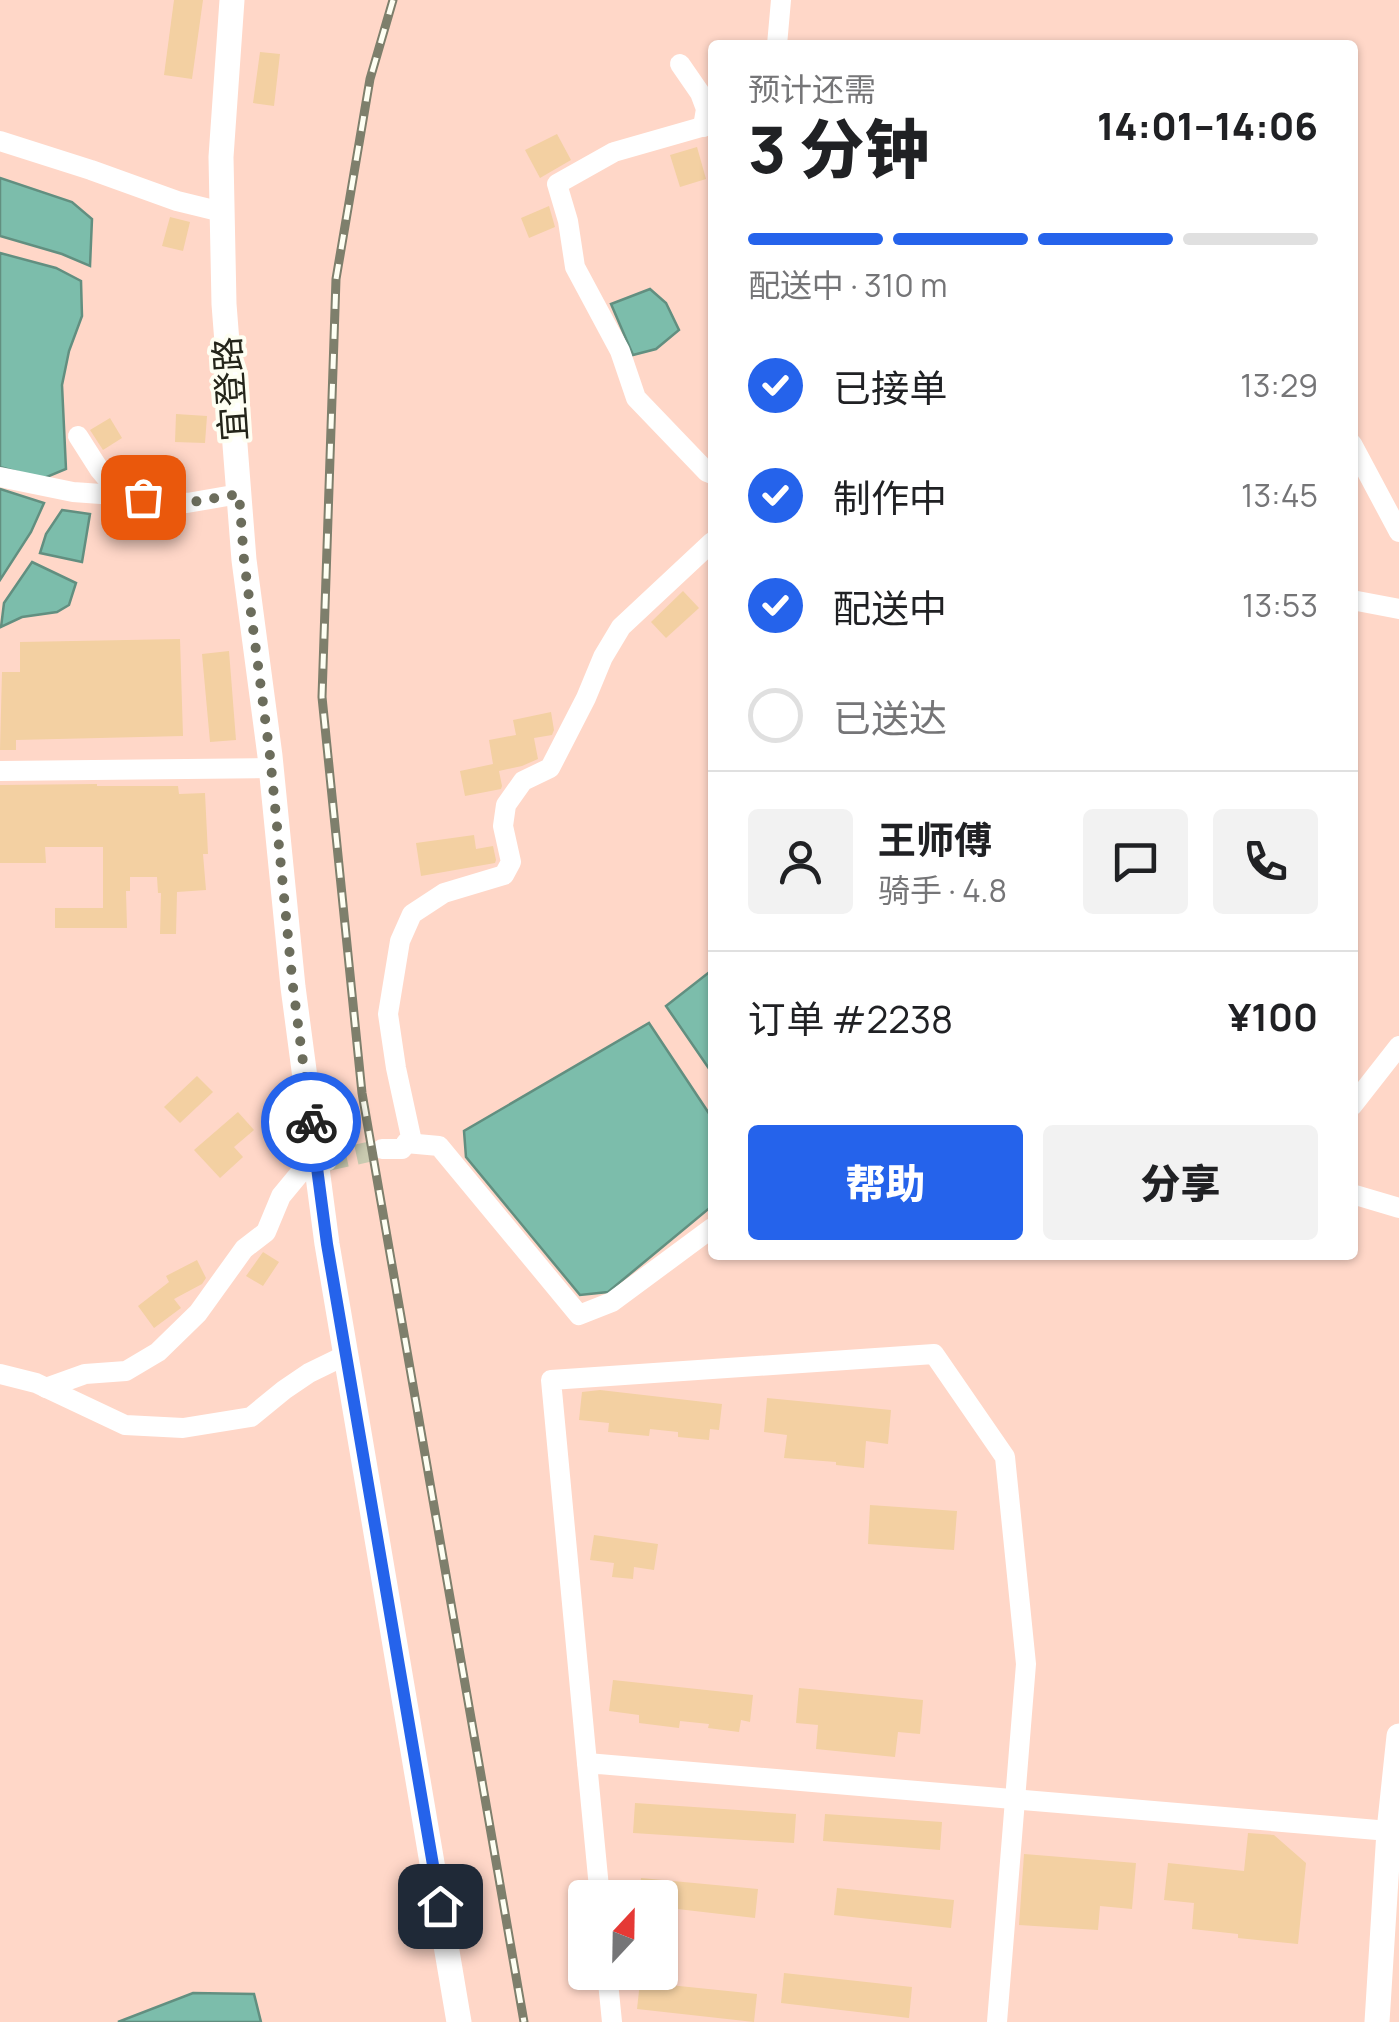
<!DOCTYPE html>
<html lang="zh">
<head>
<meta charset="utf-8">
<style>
  :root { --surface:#fff; --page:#f2f2f2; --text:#202124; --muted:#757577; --line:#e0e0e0; --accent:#2563eb }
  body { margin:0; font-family:Manrope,"Noto Sans SC",sans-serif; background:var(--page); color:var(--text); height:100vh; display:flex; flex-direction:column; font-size:38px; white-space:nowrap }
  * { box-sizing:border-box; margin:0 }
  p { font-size:32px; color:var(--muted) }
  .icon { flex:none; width:55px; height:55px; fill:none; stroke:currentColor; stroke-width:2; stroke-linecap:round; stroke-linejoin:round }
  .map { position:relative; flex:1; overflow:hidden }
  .drawer { position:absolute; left:708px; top:40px; width:650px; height:1220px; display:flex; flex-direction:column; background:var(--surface); border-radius:10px; box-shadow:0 2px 8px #0004 }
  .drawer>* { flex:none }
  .needle { width:65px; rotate:22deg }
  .buttons { position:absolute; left:568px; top:1880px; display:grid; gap:20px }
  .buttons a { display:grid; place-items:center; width:110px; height:110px; border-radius:10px; background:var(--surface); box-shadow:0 2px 8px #0004; font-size:50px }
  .pin { position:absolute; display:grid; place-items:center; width:85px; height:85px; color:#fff; margin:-42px; border-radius:20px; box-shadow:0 5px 15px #0006 }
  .courier { position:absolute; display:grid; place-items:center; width:100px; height:100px; margin:-50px; border:8px solid #2563eb; border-radius:50%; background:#fff; color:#222; box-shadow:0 2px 12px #0007 }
  .summary em { font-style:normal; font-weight:800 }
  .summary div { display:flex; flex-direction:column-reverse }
  .summary { display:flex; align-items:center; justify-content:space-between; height:170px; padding:0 40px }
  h1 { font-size:65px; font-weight:800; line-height:75px }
  .bar { display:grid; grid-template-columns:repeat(4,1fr); gap:15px 10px; align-content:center; height:120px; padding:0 40px }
  .bar i { height:12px; border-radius:8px; background:var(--line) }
  .bar .on { background:var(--accent) }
  .bar p { grid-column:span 4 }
  .line { display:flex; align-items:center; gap:25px; padding:0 40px; border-top:2px solid var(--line) }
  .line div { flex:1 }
  .round { display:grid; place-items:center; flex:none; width:105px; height:105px; border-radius:10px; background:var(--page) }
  ol { padding:0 40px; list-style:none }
  li { display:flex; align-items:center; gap:30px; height:110px }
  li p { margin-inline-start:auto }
  li .icon { padding:10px; border-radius:50%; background:var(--accent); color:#fff; stroke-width:4 }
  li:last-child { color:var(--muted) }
  li i { width:55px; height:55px; border:5px solid var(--line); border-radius:50% }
  .action { display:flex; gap:20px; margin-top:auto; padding:20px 40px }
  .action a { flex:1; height:115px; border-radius:10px; background:var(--accent); color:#fff; font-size:40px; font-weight:800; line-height:115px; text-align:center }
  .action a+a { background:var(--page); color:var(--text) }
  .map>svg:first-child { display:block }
  .green { fill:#ffd7c8; fill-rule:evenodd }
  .water { fill:#7cbdab; stroke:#628f80; stroke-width:2.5 }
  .building { fill:#f3d0a2 }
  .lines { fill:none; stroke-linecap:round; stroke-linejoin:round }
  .minor-tunnel { stroke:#c9cab0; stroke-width:20; stroke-dasharray:20 10; stroke-linecap:butt }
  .minor { stroke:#fff; stroke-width:20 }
  .tertiary { stroke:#fff; stroke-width:25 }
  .rail-casing { stroke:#7e7f6c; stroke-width:9 }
  .rail { stroke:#fefff3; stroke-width:5; stroke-dasharray:15; stroke-linecap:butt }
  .done { stroke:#6c6d5c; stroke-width:10; stroke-dasharray:0 18 }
  .route { stroke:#2563eb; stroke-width:12 }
  .labels { text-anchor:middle; stroke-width:8; stroke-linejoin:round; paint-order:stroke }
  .street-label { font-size:35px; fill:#24251a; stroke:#fefff3 }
</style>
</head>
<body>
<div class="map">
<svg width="1399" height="2022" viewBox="0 0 1399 2022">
  <rect width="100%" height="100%" fill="#f2f3d6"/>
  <!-- green -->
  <path class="green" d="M0,0H1399V2022H0ZM712,45H1352V1255H712ZM585,1898H660V1972H585Z"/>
  <!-- water -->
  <g class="water">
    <polygon points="0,178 72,202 92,219 90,266 62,254 0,236"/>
    <polygon points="0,253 56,268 81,281 82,316 69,351 62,385 66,469 42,479 0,467"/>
    <polygon points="650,289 666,303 679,330 656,349 633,355 611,304"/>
    <polygon points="0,489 44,503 31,532 0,580"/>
    <polygon points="62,510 90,514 82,562 40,553 46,534"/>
    <polygon points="32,562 76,583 69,605 57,612 22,617 1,627 4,603"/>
    <polygon points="712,970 712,1073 666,1006"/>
    <polygon points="649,1023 712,1118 712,1206 608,1292 580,1295 466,1157 464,1131"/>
    <polygon points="193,1993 254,1994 261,2022 118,2022"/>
  </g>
  <!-- building -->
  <g class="building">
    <polygon points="174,0 203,0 192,79 164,75"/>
    <polygon points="260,52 280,54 274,106 253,103"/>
    <polygon points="557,134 571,160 540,178 525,150"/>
    <polygon points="697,147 706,179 680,187 670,155"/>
    <polygon points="549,206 555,227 529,238 521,218"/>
    <polygon points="170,217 190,222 183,251 162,246"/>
    <polygon points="176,414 207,416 205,443 175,442"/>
    <polygon points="110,418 122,438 103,450 90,430"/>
    <polygon points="683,591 699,608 666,638 651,622"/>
    <polygon points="180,639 183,736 16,740 16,750 0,750 2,672 20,672 20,642"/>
    <polygon points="229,651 236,740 210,742 202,654"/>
    <polygon points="551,712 554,730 552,735 534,738 538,759 522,766 499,771 502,786 501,789 465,796 460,771 493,764 489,740 516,735 513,720"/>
    <polygon points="97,784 97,786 178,786 179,794 205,793 208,854 203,854 206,890 177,892 176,934 160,934 161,893 158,893 157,877 130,877 130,891 126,891 127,928 55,928 55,908 103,908 103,847 45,847 46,863 0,863 0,785"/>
    <polygon points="474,835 476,849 493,846 496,860 495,863 421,876 416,843"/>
    <polygon points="197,1076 213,1092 180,1123 164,1107"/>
    <polygon points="238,1112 254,1130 234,1147 243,1157 220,1178 194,1150"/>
    <polygon points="263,1252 279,1262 263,1286 246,1276"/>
    <polygon points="197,1260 206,1278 202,1284 174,1299 181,1308 154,1328 138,1306 169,1282 166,1276"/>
    <polygon points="600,1390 722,1404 719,1430 710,1429 709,1440 678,1437 678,1432 650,1429 649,1436 608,1432 609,1423 579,1420 582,1392"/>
    <polygon points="767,1398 891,1410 888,1444 866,1441 864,1468 836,1465 836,1462 784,1458 787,1435 764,1432"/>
    <polygon points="870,1505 957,1511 954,1550 868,1544"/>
    <polygon points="594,1535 658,1544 654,1570 634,1567 633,1579 612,1577 614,1563 590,1560"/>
    <polygon points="613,1680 753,1695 750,1722 741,1720 739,1732 708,1728 709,1724 680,1721 679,1728 639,1723 639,1715 609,1711"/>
    <polygon points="799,1688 923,1700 920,1734 898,1732 895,1757 816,1749 818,1725 796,1723"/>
    <polygon points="635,1803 796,1814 794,1843 633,1833"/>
    <polygon points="825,1814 942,1822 940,1850 823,1841"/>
    <polygon points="1248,1833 1274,1835 1306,1863 1298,1944 1238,1938 1238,1934 1192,1929 1194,1903 1164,1900 1168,1863 1244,1871"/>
    <polygon points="1024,1854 1136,1863 1132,1909 1100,1906 1098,1930 1019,1925"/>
    <polygon points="641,1878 758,1889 755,1918 660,1907 660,1898 639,1898"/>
    <polygon points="837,1888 954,1900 951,1928 834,1915"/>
    <polygon points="784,1973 912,1987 909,2018 781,2003"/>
    <polygon points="640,1982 757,1994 754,2022 637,2009"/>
  </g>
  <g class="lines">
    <!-- minor-tunnel -->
    <polyline class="minor-tunnel" points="327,1161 382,1149"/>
    <!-- minor -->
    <g class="minor">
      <polyline points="777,45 781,0"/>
      <polyline points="680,64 700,93 706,109 703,127"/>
      <polyline points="712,124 614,152 557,184 568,221 575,267 620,351 636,398 707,472 712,474"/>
      <polyline points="0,141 91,170 177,201 222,212"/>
      <polyline points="78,436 99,469 121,495"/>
      <polyline points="1352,444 1399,532"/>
      <polyline points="0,477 73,492 143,497 187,503 239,494"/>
      <polyline points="1352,600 1399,609"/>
      <polyline points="0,771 271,768"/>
      <polyline points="1352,1106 1399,1046"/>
      <polyline points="406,1143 439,1146 579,1315 612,1302 712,1228"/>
      <polyline points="382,1149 402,1149 411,1137 396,1068 388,1014 400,941 412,914 444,893 504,875 511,862 503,826 506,805 523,781 550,768 586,698 603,657 621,627 712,542"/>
      <polyline points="1352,1194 1399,1208"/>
      <polyline points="0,1374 36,1383 125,1425 183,1428 251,1417 284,1390 309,1373 346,1355"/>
      <polyline points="46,1388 85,1374 126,1371 158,1352 198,1313 244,1249 266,1232 281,1196 305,1167 327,1161"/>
      <polyline points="587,1763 551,1380 934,1354 1005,1457 1026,1664 997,2022"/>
      <polyline points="600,1898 587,1763 1389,1831"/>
      <polyline points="607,1972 612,2022"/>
    </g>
    <!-- tertiary -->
    <g class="tertiary">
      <polyline points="232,0 221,157 224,304 244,560 270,756 293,987 327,1244 459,2022"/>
      <polyline points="1377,2022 1389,1831 1399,1736"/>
    </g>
    <defs>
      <polyline id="rail" points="393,0 370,79 336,279 322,697 362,1093 524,2022"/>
    </defs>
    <!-- rail casing -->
    <use href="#rail" class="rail-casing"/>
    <!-- rail -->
    <use href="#rail" class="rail"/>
  </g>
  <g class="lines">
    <!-- done -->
    <polyline class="done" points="143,497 187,503 239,494 244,560 270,756 293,987 311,1122"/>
    <!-- route -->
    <polyline class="route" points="311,1122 327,1244 440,1906"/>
  </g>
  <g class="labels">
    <!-- street labels -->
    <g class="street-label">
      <text transform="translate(231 389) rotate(-94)" y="12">宜登路</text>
    </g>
  </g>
</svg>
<div class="buttons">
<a><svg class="needle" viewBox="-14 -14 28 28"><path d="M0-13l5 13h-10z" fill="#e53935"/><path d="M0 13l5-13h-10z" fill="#757577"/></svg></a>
</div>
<div class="pin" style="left:143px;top:497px;background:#ea580c"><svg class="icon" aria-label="bag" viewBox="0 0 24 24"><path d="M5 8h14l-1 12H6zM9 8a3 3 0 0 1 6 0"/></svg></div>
<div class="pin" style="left:440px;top:1906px;background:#1f2937"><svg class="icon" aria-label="home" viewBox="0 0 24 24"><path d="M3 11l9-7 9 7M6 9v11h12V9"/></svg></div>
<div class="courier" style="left:311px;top:1122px"><svg class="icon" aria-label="bike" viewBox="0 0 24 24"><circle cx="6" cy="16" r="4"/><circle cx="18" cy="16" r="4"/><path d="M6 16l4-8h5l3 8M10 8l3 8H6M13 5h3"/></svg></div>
<section class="drawer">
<div class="summary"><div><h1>3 分钟</h1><p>预计还需</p></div><em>14:01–14:06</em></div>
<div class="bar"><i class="on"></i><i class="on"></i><i class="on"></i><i></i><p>配送中 · 310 m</p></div>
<ol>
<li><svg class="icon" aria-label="check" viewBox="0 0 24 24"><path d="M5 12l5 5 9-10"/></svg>已接单<p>13:29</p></li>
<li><svg class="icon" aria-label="check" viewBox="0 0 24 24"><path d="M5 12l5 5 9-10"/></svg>制作中<p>13:45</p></li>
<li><svg class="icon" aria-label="check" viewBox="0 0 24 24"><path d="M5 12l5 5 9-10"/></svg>配送中<p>13:53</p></li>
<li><i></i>已送达</li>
</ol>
<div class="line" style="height:180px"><a class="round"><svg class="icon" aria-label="person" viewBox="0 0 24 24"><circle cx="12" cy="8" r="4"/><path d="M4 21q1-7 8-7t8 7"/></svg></a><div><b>王师傅</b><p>骑手 · 4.8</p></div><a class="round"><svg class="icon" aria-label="chat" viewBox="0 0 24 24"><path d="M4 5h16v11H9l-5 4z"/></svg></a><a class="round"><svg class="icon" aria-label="phone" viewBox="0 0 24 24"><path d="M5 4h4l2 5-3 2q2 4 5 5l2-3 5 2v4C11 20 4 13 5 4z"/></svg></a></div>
<div class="line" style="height:130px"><div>订单 #2238</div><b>¥100</b></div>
<div class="action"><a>帮助</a><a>分享</a></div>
</section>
</div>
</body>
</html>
